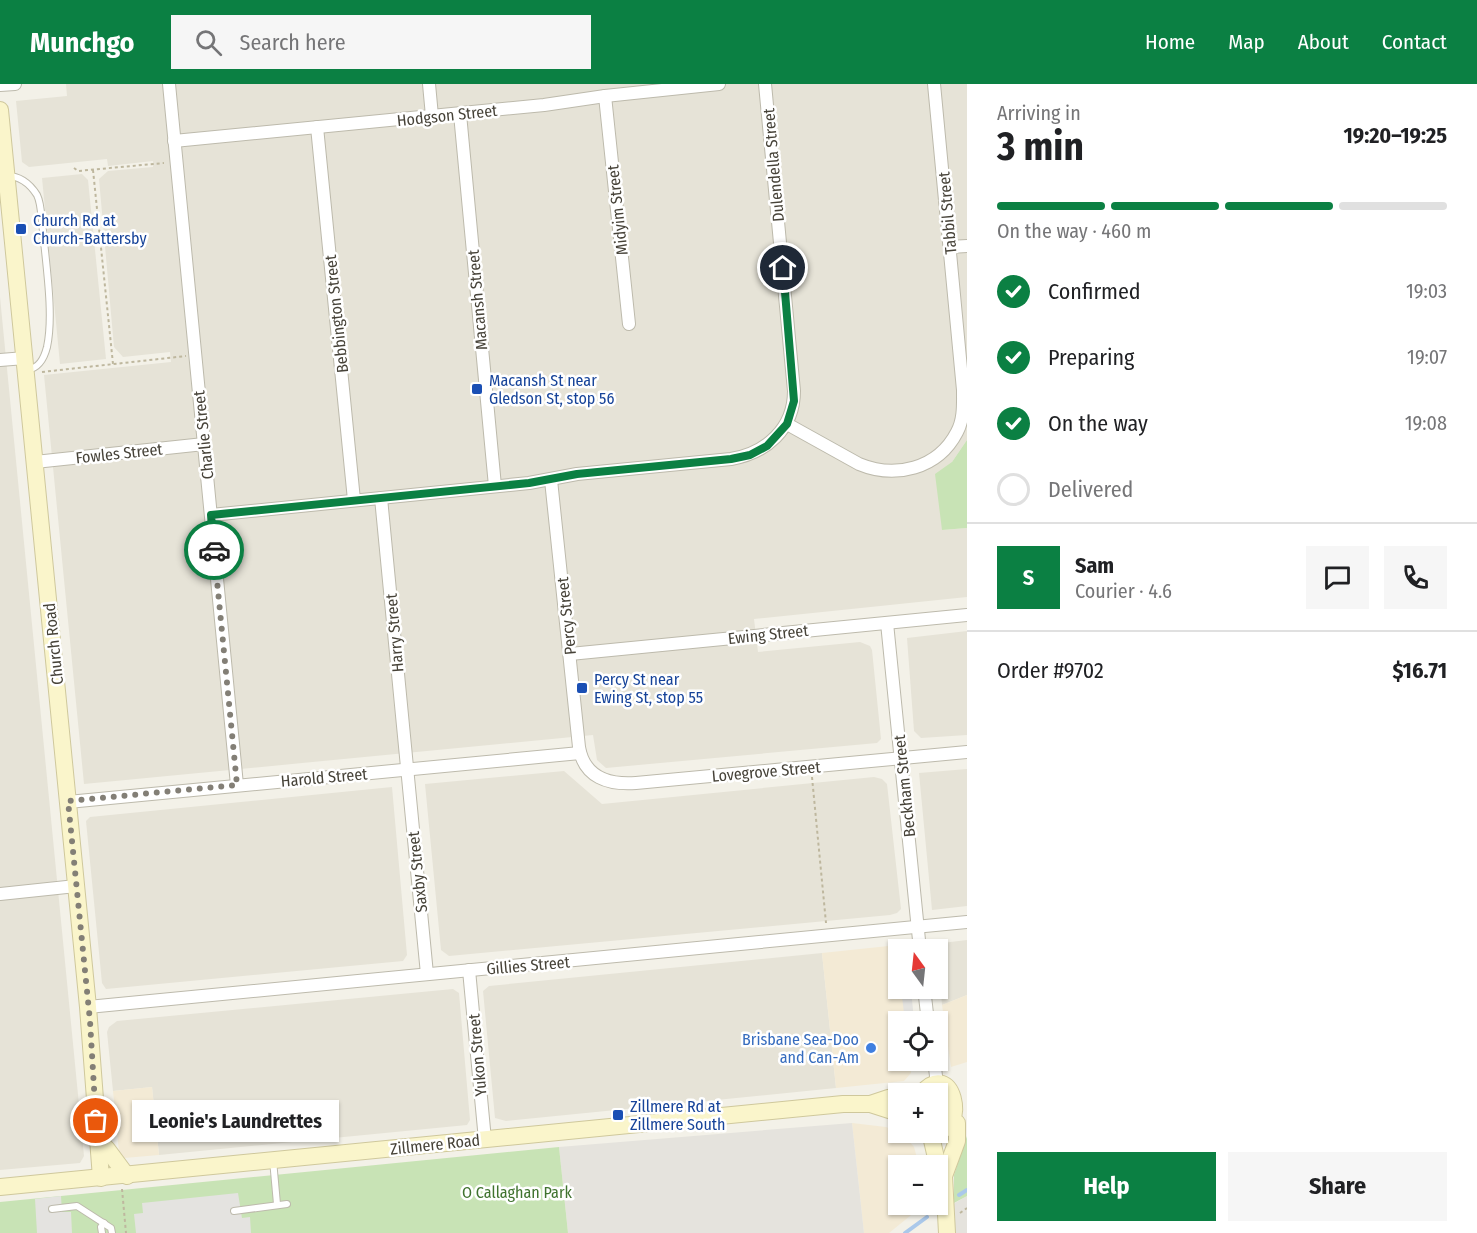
<!DOCTYPE html>
<html lang="en">
<head>
<meta charset="utf-8">
<style>
  :root { --surface:#fff; --page:#f6f6f6; --text:#202124; --muted:#757577; --line:#e0e0e0; --accent:#0b8043 }
  body { margin:0; font-family:"Fira Sans Condensed",sans-serif; background:var(--page); color:var(--text); height:100vh; display:flex; flex-direction:column; font-size:22px; white-space:nowrap }
  * { box-sizing:border-box; margin:0 }
  p { font-size:20px; color:var(--muted) }
  .icon { flex:none; width:33px; height:33px; fill:none; stroke:currentColor; stroke-width:2; stroke-linecap:round; stroke-linejoin:round }
  .map { position:relative; flex:1; overflow:hidden }
  .side { display:flex; flex-direction:column; background:var(--surface); width:510px }
  .side>* { flex:none }
  .needle { width:39px; rotate:345deg }
  .controls { position:absolute; left:888px; top:855px; display:grid; gap:12px }
  .controls a { display:grid; place-items:center; width:60px; height:60px; border-radius:0px; background:var(--surface); box-shadow:0 2px 4px #0004; font-size:30px }
  .pin { position:absolute; display:grid; place-items:center; width:51px; height:51px; color:#fff; margin:-26px; border:3px solid #fff; border-radius:50%; box-shadow:0 2px 6px #0007 }
  .courier { position:absolute; display:grid; place-items:center; width:60px; height:60px; margin:-30px; border:4px solid #0b8043; border-radius:50%; background:#fff; color:#222; box-shadow:0 2px 8px #0007 }
  .bubble { position:absolute; height:42px; border-radius:0px; background:var(--surface); box-shadow:0 2px 4px #0004; font-size:20px; font-weight:700; line-height:42px; text-align:center }
  .summary em { font-style:normal; font-weight:700 }
  .summary div { display:flex; flex-direction:column-reverse }
  .summary { display:flex; align-items:center; justify-content:space-between; height:102px; padding:0 30px }
  h1 { font-size:39px; font-weight:700; line-height:45px }
  .bar { display:grid; grid-template-columns:repeat(4,1fr); gap:9px 6px; align-content:center; height:72px; padding:0 30px }
  .bar i { height:8px; border-radius:4px; background:var(--line) }
  .bar .on { background:var(--accent) }
  .bar p { grid-column:span 4 }
  .line { display:flex; align-items:center; gap:15px; padding:0 30px; border-top:2px solid var(--line) }
  .line div { flex:1 }
  .round { display:grid; place-items:center; flex:none; width:63px; height:63px; border-radius:0px; background:var(--page) }
  ol { padding:0 30px; list-style:none }
  li { display:flex; align-items:center; gap:18px; height:66px }
  li p { margin-inline-start:auto }
  li .icon { padding:6px; border-radius:50%; background:var(--accent); color:#fff; stroke-width:4 }
  li:last-child { color:var(--muted) }
  li i { width:33px; height:33px; border:3px solid var(--line); border-radius:50% }
  .button { display:flex; gap:12px; margin-top:auto; padding:12px 30px }
  .button a { flex:1; height:69px; border-radius:0px; background:var(--accent); color:#fff; font-size:24px; font-weight:700; line-height:69px; text-align:center }
  .button a+a { background:var(--page); color:var(--text) }
  header { display:flex; align-items:center; gap:36px; box-sizing:border-box; height:84px; padding:0 30px; background:var(--accent); color:#fff }
  header strong { font-size:28px }
  nav { display:flex; gap:33px; margin-inline-start:auto; font-size:21px }
  .search { width:420px; height:54px; background:var(--page); display:flex; align-items:center; gap:15px; box-sizing:border-box; padding:0 21px; border-radius:0px; color:var(--muted); font-size:22px }
  main { display:flex; flex:1; min-height:0 }
  .map>svg:first-child { display:block }
  .residential { fill:#e6e3d7 }
  .commercial { fill:#f3ead5 }
  .industrial { fill:#e5e3dd }
  .green { fill:#c8e3b5 }
  .parking { fill:#e4e3e0 }
  .lines { fill:none; stroke-linecap:round; stroke-linejoin:round }
  .stream { stroke:#aac8ea; stroke-width:4 }
  .lane-casing { stroke:#bdbaac; stroke-width:8 }
  .street-casing { stroke:#bdbaac; stroke-width:14 }
  .secondary-casing { stroke:#cfc89c; stroke-width:18 }
  .path { stroke:#beb79e; stroke-width:2; stroke-dasharray:3 3; stroke-linecap:butt }
  .lane { stroke:#fff; stroke-width:6 }
  .street { stroke:#fff; stroke-width:12 }
  .secondary { stroke:#faf5cb; stroke-width:16 }
  .done { stroke:#837f76; stroke-width:6; stroke-dasharray:0 10.8 }
  .route { stroke:#0b8043; stroke-width:8 }
  .transit-dot { fill:#1a4fb4; stroke:#fff; stroke-width:2 }
  .shop-dot { fill:#3f7fe0; stroke:#fff; stroke-width:2 }
  .labels { text-anchor:middle; stroke-width:5; stroke-linejoin:round; paint-order:stroke }
  .street-label { font-size:16px; fill:#464238; stroke:#fff }
  .transit-label { font-size:16px; fill:#164399; stroke:#fff; text-anchor:start }
  .shop-label { font-size:16px; fill:#366cbe; stroke:#fff; text-anchor:end }
  .park-label { font-size:16px; fill:#40732f; stroke:#fff }
</style>
</head>
<body>
<header>
<strong>Munchgo</strong>
<div class="search"><svg class="icon" aria-label="search" viewBox="0 0 24 24"><circle cx="10" cy="10" r="6"/><path d="M15 15l6 6"/></svg>Search here</div>
<nav><a>Home</a><a>Map</a><a>About</a><a>Contact</a></nav>
</header>
<main>
<div class="map">
<svg width="967" height="1149" viewBox="0 0 967 1149">
  <rect width="100%" height="100%" fill="#f3f1e8"/>
  <!-- residential -->
  <g class="residential">
    <polygon points="66,0 967,0 967,356 952,378 942,446 967,444 967,513 754,535 758,568 860,558 870,562 872,566 881,655 877,659 606,684 597,676 593,651 84,700 44,291 171,278 170,268 123,273 114,263 99,95 108,87 153,83 153,77 108,82 107,75 29,83 22,78 16,17 67,12"/>
    <polygon points="82,90 88,96 106,275 60,280 42,94"/>
    <polygon points="0,213 84,1072 80,1079 0,1086"/>
    <polygon points="967,547 967,651 921,654 914,647 907,554"/>
    <polygon points="967,685 967,822 932,826 919,689"/>
    <polygon points="564,687 602,720 874,693 882,695 887,700 901,825 897,829 890,831 449,872 441,866 425,700"/>
    <polygon points="392,703 407,871 403,877 106,905 102,899 86,737 90,733"/>
    <polygon points="967,856 967,911 942,921 937,865 942,859"/>
    <polygon points="822,869 836,1004 506,1037 495,1034 483,907 489,902"/>
    <polygon points="453,905 459,909 470,1036 467,1041 159,1071 152,1003 113,1007 107,948 109,943 117,937"/>
  </g>
  <!-- commercial -->
  <g class="commercial">
    <polygon points="898,861 898,904 902,905 906,937 898,938 898,976 910,977 911,989 904,997 836,1004 822,869"/>
    <polygon points="967,911 967,978 951,983 942,921"/>
    <polygon points="152,1003 159,1071 124,1074 119,1068 113,1007"/>
    <polygon points="852,1039 886,1043 904,1051 914,1063 919,1081 898,1082 898,1120 921,1121 921,1123 889,1149 864,1149"/>
  </g>
  <!-- industrial -->
  <g class="industrial">
    <polygon points="852,1039 864,1149 568,1149 559,1063"/>
    <polygon points="967,1112 967,1149 951,1149 948,1123"/>
  </g>
  <!-- green -->
  <g class="green">
    <polygon points="967,356 967,444 942,446 935,390 952,378"/>
    <polygon points="967,1052 967,1112 954,1119 954,1091"/>
    <polygon points="559,1063 568,1149 0,1149 0,1118"/>
  </g>
  <!-- parking -->
  <g class="parking">
    <polygon points="901,905 911,905 914,937 905,937"/>
    <polygon points="238,1109 242,1134 250,1133 251,1149 136,1149 134,1130 143,1129 142,1119"/>
    <polygon points="61,1112 62,1128 71,1128 72,1149 37,1149 35,1115"/>
  </g>
  <g class="lines">
    <!-- stream -->
    <g class="stream">
      <polyline points="959,1111 967,1106"/>
      <polyline points="905,1149 927,1133"/>
    </g>
    <defs>
      <g id="lane">
        <path d="M7,92C20,92 30,100 37,111C42,121 41,136 43,147C46,181 54,231 47,263C44,275 39,284 27,286"/>
        <polyline points="273,1076 277,1120"/>
        <polyline points="52,1125 77,1122 111,1144 112,1149"/>
        <polyline points="234,1127 287,1120"/>
        <polyline points="102,1149 101,1143 104,1139"/>
      </g>
      <g id="street">
        <polyline points="169,0 237,701"/>
        <polyline points="429,0 432,32"/>
        <polyline points="0,1 15,0"/>
        <polyline points="605,12 629,240"/>
        <polyline points="460,30 495,402"/>
        <polyline points="317,43 354,416"/>
        <polyline points="174,57 544,21 605,12 719,0"/>
        <polyline points="950,163 967,162"/>
        <polyline points="0,276 25,274"/>
        <path d="M787,340L859,380C895,395 938,385 957,348C964,335 963,320 963,306L934,0"/>
        <polyline points="35,378 204,360"/>
        <path d="M551,396L579,663C584,694 609,701 636,699L967,668"/>
        <polyline points="381,414 427,890"/>
        <path d="M211,431L529,399L577,390L731,375C766,369 794,345 794,307L765,0"/>
        <polyline points="887,539 920,866"/>
        <polyline points="570,570 967,531"/>
        <polyline points="68,718 580,669"/>
        <polyline points="0,810 76,802"/>
        <polyline points="469,886 485,1056"/>
        <polyline points="924,904 928,938"/>
        <polyline points="88,923 967,838"/>
        <polyline points="934,976 937,1000"/>
      </g>
      <g id="secondary">
        <polyline points="0,26 88,923 101,1094"/>
        <path d="M921,1010C954,972 967,1047 938,1046"/>
        <polyline points="870,1020 888,1014 898,1013"/>
        <polyline points="930,1048 937,1078 944,1092"/>
        <polyline points="98,1056 107,1065 127,1092"/>
        <polyline points="0,1103 843,1020 870,1020 898,1029"/>
        <polyline points="947,1149 944,1092 957,1057 957,1039"/>
      </g>
    </defs>
    <!-- lane casing -->
    <use href="#lane" class="lane-casing"/>
    <!-- street casing -->
    <use href="#street" class="street-casing"/>
    <!-- secondary casing -->
    <use href="#secondary" class="secondary-casing"/>
    <!-- path -->
    <g class="path">
      <polyline points="74,84 78,87 164,79"/>
      <polyline points="93,86 113,280"/>
      <polyline points="42,288 186,272"/>
      <polyline points="812,693 826,839"/>
      <polyline points="122,1105 126,1149"/>
      <polyline points="960,1129 967,1124"/>
    </g>
    <!-- lane -->
    <use href="#lane" class="lane"/>
    <!-- street -->
    <use href="#street" class="street"/>
    <!-- secondary -->
    <use href="#secondary" class="secondary"/>
  </g>
  <g class="lines">
    <!-- done -->
    <polyline class="done" points="96,1037 90,937 68,717 237,701 214,466"/>
    <!-- route -->
    <polyline class="route" points="214,466 211,431 529,399 577,390 731,375 750,371 767,362 787,340 794,317 783,184"/>
  </g>
  <!-- markers -->
  <g class="transit-dot">
    <rect x="15" y="139" width="12" height="12" rx="3"/>
    <rect x="471" y="299" width="12" height="12" rx="3"/>
    <rect x="576" y="598" width="12" height="12" rx="3"/>
    <rect x="612" y="1025" width="12" height="12" rx="3"/>
  </g>
  <circle class="shop-dot" cx="871" cy="964" r="6"/>
  <g class="labels">
    <!-- street labels -->
    <g class="street-label">
      <text transform="translate(447 31) rotate(-6)" y="6">Hodgson Street</text>
      <text transform="translate(773 81) rotate(-95)" y="6">Dulendella Street</text>
      <text transform="translate(617 126) rotate(-96)" y="6">Midyim Street</text>
      <text transform="translate(947 129) rotate(-95)" y="6">Tabbil Street</text>
      <text transform="translate(477 216) rotate(-95)" y="6">Macansh Street</text>
      <text transform="translate(336 230) rotate(-96)" y="6">Bebbington Street</text>
      <text transform="translate(203 351) rotate(-96)" y="6">Charlie Street</text>
      <text transform="translate(119 369) rotate(-6)" y="6">Fowles Street</text>
      <text transform="translate(566 532) rotate(-96)" y="6">Percy Street</text>
      <text transform="translate(394 549) rotate(-95)" y="6">Harry Street</text>
      <text transform="translate(768 550) rotate(-6)" y="6">Ewing Street</text>
      <text transform="translate(53 560) rotate(-96)" y="6">Church Road</text>
      <text transform="translate(766 687) rotate(-5)" y="6">Lovegrove Street</text>
      <text transform="translate(324 693) rotate(-5)" y="6">Harold Street</text>
      <text transform="translate(904 702) rotate(-96)" y="6">Beckham Street</text>
      <text transform="translate(417 788) rotate(-96)" y="6">Saxby Street</text>
      <text transform="translate(528 881) rotate(-5)" y="6">Gillies Street</text>
      <text transform="translate(477 971) rotate(-95)" y="6">Yukon Street</text>
      <text transform="translate(435 1060) rotate(-6)" y="6">Zillmere Road</text>
    </g>
    <!-- transit labels -->
    <g class="transit-label">
      <text x="33" y="142">Church Rd at<tspan x="33" dy="18">Church-Battersby</tspan></text>
      <text x="489" y="302">Macansh St near<tspan x="489" dy="18">Gledson St, stop 56</tspan></text>
      <text x="594" y="601">Percy St near<tspan x="594" dy="18">Ewing St, stop 55</tspan></text>
      <text x="630" y="1028">Zillmere Rd at<tspan x="630" dy="18">Zillmere South</tspan></text>
    </g>
    <!-- shop labels -->
    <g class="shop-label">
      <text x="859" y="961">Brisbane Sea-Doo<tspan x="859" dy="18">and Can-Am</tspan></text>
    </g>
    <!-- park labels -->
    <g class="park-label">
      <text x="517" y="1114">O Callaghan Park</text>
    </g>
  </g>
</svg>
<div class="controls">
<a><svg class="needle" viewBox="-14 -14 28 28"><path d="M0-13l5 13h-10z" fill="#e53935"/><path d="M0 13l5-13h-10z" fill="#757577"/></svg></a>
<a><svg class="icon" aria-label="locate" viewBox="0 0 24 24"><circle cx="12" cy="12" r="6"/><path d="M12 2v4M12 18v4M2 12h4M18 12h4"/></svg></a>
<a>+</a>
<a>−</a>
</div>
<div class="pin" style="left:96px;top:1037px;background:#ea580c"><svg class="icon" aria-label="bag" viewBox="0 0 24 24"><path d="M5 8h14l-1 12H6zM9 8a3 3 0 0 1 6 0"/></svg></div>
<div class="pin" style="left:783px;top:184px;background:#1f2937"><svg class="icon" aria-label="home" viewBox="0 0 24 24"><path d="M3 11l9-7 9 7M6 9v11h12V9"/></svg></div>
<div class="courier" style="left:214px;top:466px"><svg class="icon" aria-label="car" viewBox="0 0 24 24"><path d="M5 17H2v-5l4-1 3-4h7l3 4 3 1v5h-3M9 17h6M6 11h13"/><circle cx="7" cy="17" r="2"/><circle cx="17" cy="17" r="2"/></svg></div>
<div class="bubble" style="left:132px;top:1016px;width:207px">Leonie's Laundrettes</div>
</div>
<section class="side">
<div class="summary"><div><h1>3 min</h1><p>Arriving in</p></div><em>19:20–19:25</em></div>
<div class="bar"><i class="on"></i><i class="on"></i><i class="on"></i><i></i><p>On the way · 460 m</p></div>
<ol>
<li><svg class="icon" aria-label="check" viewBox="0 0 24 24"><path d="M5 12l5 5 9-10"/></svg>Confirmed<p>19:03</p></li>
<li><svg class="icon" aria-label="check" viewBox="0 0 24 24"><path d="M5 12l5 5 9-10"/></svg>Preparing<p>19:07</p></li>
<li><svg class="icon" aria-label="check" viewBox="0 0 24 24"><path d="M5 12l5 5 9-10"/></svg>On the way<p>19:08</p></li>
<li><i></i>Delivered</li>
</ol>
<div class="line" style="height:108px"><b class="round" style="background:var(--accent);color:#fff">S</b><div><b>Sam</b><p>Courier · 4.6</p></div><a class="round"><svg class="icon" aria-label="chat" viewBox="0 0 24 24"><path d="M4 5h16v11H9l-5 4z"/></svg></a><a class="round"><svg class="icon" aria-label="phone" viewBox="0 0 24 24"><path d="M5 4h4l2 5-3 2q2 4 5 5l2-3 5 2v4C11 20 4 13 5 4z"/></svg></a></div>
<div class="line" style="height:78px"><div>Order #9702</div><b>$16.71</b></div>
<div class="button"><a>Help</a><a>Share</a></div>
</section>
</main>
</body>
</html>
